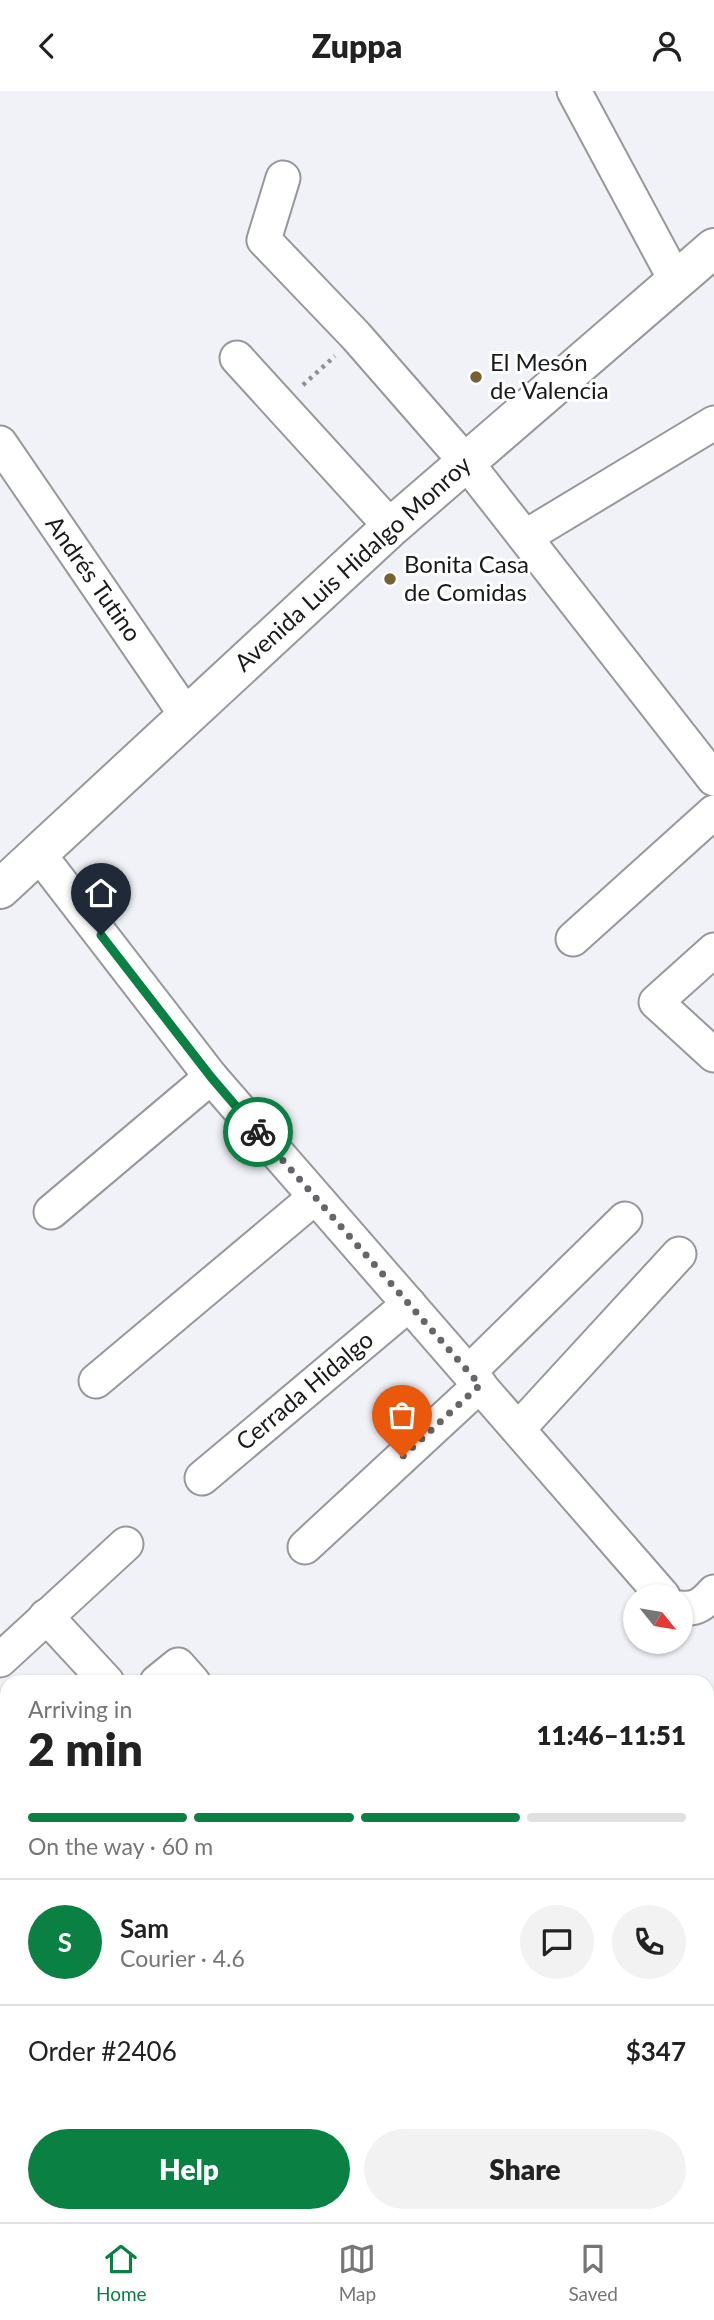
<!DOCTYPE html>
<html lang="en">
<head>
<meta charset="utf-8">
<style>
  :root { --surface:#fff; --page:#f2f2f2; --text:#222; --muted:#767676; --line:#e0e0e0; --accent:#0b8043 }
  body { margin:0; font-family:Lato,sans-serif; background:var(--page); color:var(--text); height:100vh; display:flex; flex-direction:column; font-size:26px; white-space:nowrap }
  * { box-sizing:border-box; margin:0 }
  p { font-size:23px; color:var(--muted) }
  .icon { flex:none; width:38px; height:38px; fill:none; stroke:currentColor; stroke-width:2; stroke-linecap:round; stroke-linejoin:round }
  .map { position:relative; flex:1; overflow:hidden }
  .details { position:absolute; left:0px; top:1584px; width:714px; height:548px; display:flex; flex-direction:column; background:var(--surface); border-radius:21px 21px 0 0; box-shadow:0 2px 5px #0004 }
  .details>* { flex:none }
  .needle { width:46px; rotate:120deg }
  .buttons { position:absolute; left:623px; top:1493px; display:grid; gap:14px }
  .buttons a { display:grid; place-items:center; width:70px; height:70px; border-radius:50%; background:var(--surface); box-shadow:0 2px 5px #0004; font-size:35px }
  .pin { position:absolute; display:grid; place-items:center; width:60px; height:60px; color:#fff; margin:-72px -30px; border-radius:50% 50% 50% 0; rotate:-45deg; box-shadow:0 0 7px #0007 }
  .pin .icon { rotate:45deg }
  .courier { position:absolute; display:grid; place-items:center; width:70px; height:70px; margin:-35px; border:5px solid #0b8043; border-radius:50%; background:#fff; color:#222; box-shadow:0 2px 9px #0007 }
  .headline em { font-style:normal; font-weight:800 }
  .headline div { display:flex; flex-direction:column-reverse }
  .headline { display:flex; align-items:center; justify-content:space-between; height:119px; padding:0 28px }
  h1 { font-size:46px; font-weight:800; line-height:52px }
  .bar { display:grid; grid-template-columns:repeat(4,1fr); gap:10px 7px; align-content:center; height:84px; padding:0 28px }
  .bar i { height:9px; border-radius:5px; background:var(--line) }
  .bar .selected { background:var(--accent) }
  .bar p { grid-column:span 4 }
  .line { display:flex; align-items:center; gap:18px; padding:0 28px; border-top:2px solid var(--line) }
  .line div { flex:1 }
  .round { display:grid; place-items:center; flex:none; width:74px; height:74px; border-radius:37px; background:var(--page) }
  .action { display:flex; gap:14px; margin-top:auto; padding:14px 28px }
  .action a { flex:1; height:80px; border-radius:42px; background:var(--accent); color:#fff; font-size:28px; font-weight:800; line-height:80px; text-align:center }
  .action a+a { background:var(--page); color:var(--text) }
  header { display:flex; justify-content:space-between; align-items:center; height:91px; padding:0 28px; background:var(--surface); font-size:32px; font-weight:800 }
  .dock { display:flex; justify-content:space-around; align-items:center; height:98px; border-top:2px solid var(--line); background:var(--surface); font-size:19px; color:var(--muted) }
  .dock a { display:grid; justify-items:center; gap:4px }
  .dock .selected { color:var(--accent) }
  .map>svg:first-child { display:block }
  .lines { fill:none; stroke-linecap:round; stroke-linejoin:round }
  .minor-casing { stroke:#96989c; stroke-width:37 }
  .tertiary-casing { stroke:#96989c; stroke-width:42 }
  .path { stroke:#8f9195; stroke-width:4.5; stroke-dasharray:3.5 5; stroke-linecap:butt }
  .minor { stroke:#fff; stroke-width:33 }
  .tertiary { stroke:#fff; stroke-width:38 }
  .done { stroke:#646669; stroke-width:7; stroke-dasharray:0 12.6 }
  .route { stroke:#0b8043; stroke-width:9 }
  .poi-dot { fill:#786131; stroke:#fff; stroke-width:2.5 }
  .labels { text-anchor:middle; stroke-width:6; stroke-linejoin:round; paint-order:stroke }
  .poi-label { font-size:24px; fill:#191a1c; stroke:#fff; text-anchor:start }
  .street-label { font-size:24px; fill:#191a1c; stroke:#fff }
</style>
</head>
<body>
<header><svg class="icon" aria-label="back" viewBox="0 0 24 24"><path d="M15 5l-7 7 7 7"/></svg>Zuppa<svg class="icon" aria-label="person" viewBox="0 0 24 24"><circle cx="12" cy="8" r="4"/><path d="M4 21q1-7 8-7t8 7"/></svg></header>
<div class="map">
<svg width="714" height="2131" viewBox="0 0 714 2131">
  <rect width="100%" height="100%" fill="#f0f2f7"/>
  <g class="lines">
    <defs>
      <g id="minor">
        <polyline points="574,0 676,190"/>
        <polyline points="283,87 264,149 356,245 466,371 714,688"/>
        <polyline points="237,267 391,436"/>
        <polyline points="0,352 186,624"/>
        <polyline points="525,446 714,332"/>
        <polyline points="38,762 211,986 663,1505"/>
        <polyline points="573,848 714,721"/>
        <polyline points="714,859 656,911 714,964"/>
        <polyline points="51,1121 211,986"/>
        <polyline points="469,1281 625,1128"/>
        <polyline points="96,1290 314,1107"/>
        <polyline points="519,1337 679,1163"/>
        <polyline points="202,1387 409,1213"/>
        <polyline points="305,1456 480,1294"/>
        <path d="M681,1517C697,1519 704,1512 714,1501"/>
        <polyline points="46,1525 107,1591"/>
        <polyline points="0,1569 126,1453"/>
        <polyline points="157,1591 178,1574 193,1591"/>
        <polyline points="707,1631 714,1626"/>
        <polyline points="0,1762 7,1769"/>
        <polyline points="707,1824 714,1831"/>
        <polyline points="0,1875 7,1868"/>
        <polyline points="0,1994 7,2001"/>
        <polyline points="123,2124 130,2131"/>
        <polyline points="693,2131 700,2124"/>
      </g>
      <polyline id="tertiary" points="0,798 391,436 714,157"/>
    </defs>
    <!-- minor casing -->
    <use href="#minor" class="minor-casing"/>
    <!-- tertiary casing -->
    <use href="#tertiary" class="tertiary-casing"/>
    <!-- path -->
    <polyline class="path" points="303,294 335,265"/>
    <!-- minor -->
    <use href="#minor" class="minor"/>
    <!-- tertiary -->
    <use href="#tertiary" class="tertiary"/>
  </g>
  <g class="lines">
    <!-- done -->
    <polyline class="done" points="258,1041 480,1294 402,1366"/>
    <!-- route -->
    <polyline class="route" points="101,844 211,986 258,1041"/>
  </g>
  <!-- markers -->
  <g class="poi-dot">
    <circle cx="476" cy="286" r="7"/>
    <circle cx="390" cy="488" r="7"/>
  </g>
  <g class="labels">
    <!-- poi labels -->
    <g class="poi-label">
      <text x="490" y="280">El Mesón<tspan x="490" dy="28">de Valencia</tspan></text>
      <text x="404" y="482">Bonita Casa<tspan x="404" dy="28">de Comidas</tspan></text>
    </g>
    <!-- street labels -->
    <g class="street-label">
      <text transform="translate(353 473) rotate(-42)" y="8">Avenida Luis Hidalgo Monroy</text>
      <text transform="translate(93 488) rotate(55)" y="8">Andrés Tutino</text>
      <text transform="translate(305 1300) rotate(-40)" y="8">Cerrada Hidalgo</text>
    </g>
  </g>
</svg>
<div class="buttons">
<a><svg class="needle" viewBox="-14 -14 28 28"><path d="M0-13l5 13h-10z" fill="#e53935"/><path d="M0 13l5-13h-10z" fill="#767676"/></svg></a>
</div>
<div class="pin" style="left:402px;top:1366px;background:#ea580c"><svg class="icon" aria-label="bag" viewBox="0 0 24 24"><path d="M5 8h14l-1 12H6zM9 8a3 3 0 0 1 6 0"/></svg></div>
<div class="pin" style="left:101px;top:844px;background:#1f2937"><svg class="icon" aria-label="home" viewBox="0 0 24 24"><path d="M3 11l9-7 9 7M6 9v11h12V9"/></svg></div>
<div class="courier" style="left:258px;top:1041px"><svg class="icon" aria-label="bike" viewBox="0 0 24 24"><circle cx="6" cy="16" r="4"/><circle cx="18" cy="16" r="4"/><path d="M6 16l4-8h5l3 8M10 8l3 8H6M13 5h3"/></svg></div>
<section class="details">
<div class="headline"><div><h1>2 min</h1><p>Arriving in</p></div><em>11:46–11:51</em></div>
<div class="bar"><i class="selected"></i><i class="selected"></i><i class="selected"></i><i></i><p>On the way · 60 m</p></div>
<div class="line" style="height:126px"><b class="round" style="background:var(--accent);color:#fff">S</b><div><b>Sam</b><p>Courier · 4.6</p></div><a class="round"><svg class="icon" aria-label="chat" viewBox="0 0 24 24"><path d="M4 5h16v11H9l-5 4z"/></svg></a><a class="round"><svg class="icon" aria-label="phone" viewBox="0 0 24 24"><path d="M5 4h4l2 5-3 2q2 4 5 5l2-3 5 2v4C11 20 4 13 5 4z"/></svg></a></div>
<div class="line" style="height:91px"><div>Order #2406</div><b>$347</b></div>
<div class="action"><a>Help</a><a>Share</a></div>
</section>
</div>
<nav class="dock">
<a class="selected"><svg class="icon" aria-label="home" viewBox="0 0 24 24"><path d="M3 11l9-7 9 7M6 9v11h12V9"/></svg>Home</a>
<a><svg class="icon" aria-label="map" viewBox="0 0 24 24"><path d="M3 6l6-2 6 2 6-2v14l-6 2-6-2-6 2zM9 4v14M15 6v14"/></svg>Map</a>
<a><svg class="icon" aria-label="saved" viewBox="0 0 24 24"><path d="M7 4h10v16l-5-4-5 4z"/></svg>Saved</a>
</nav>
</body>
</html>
